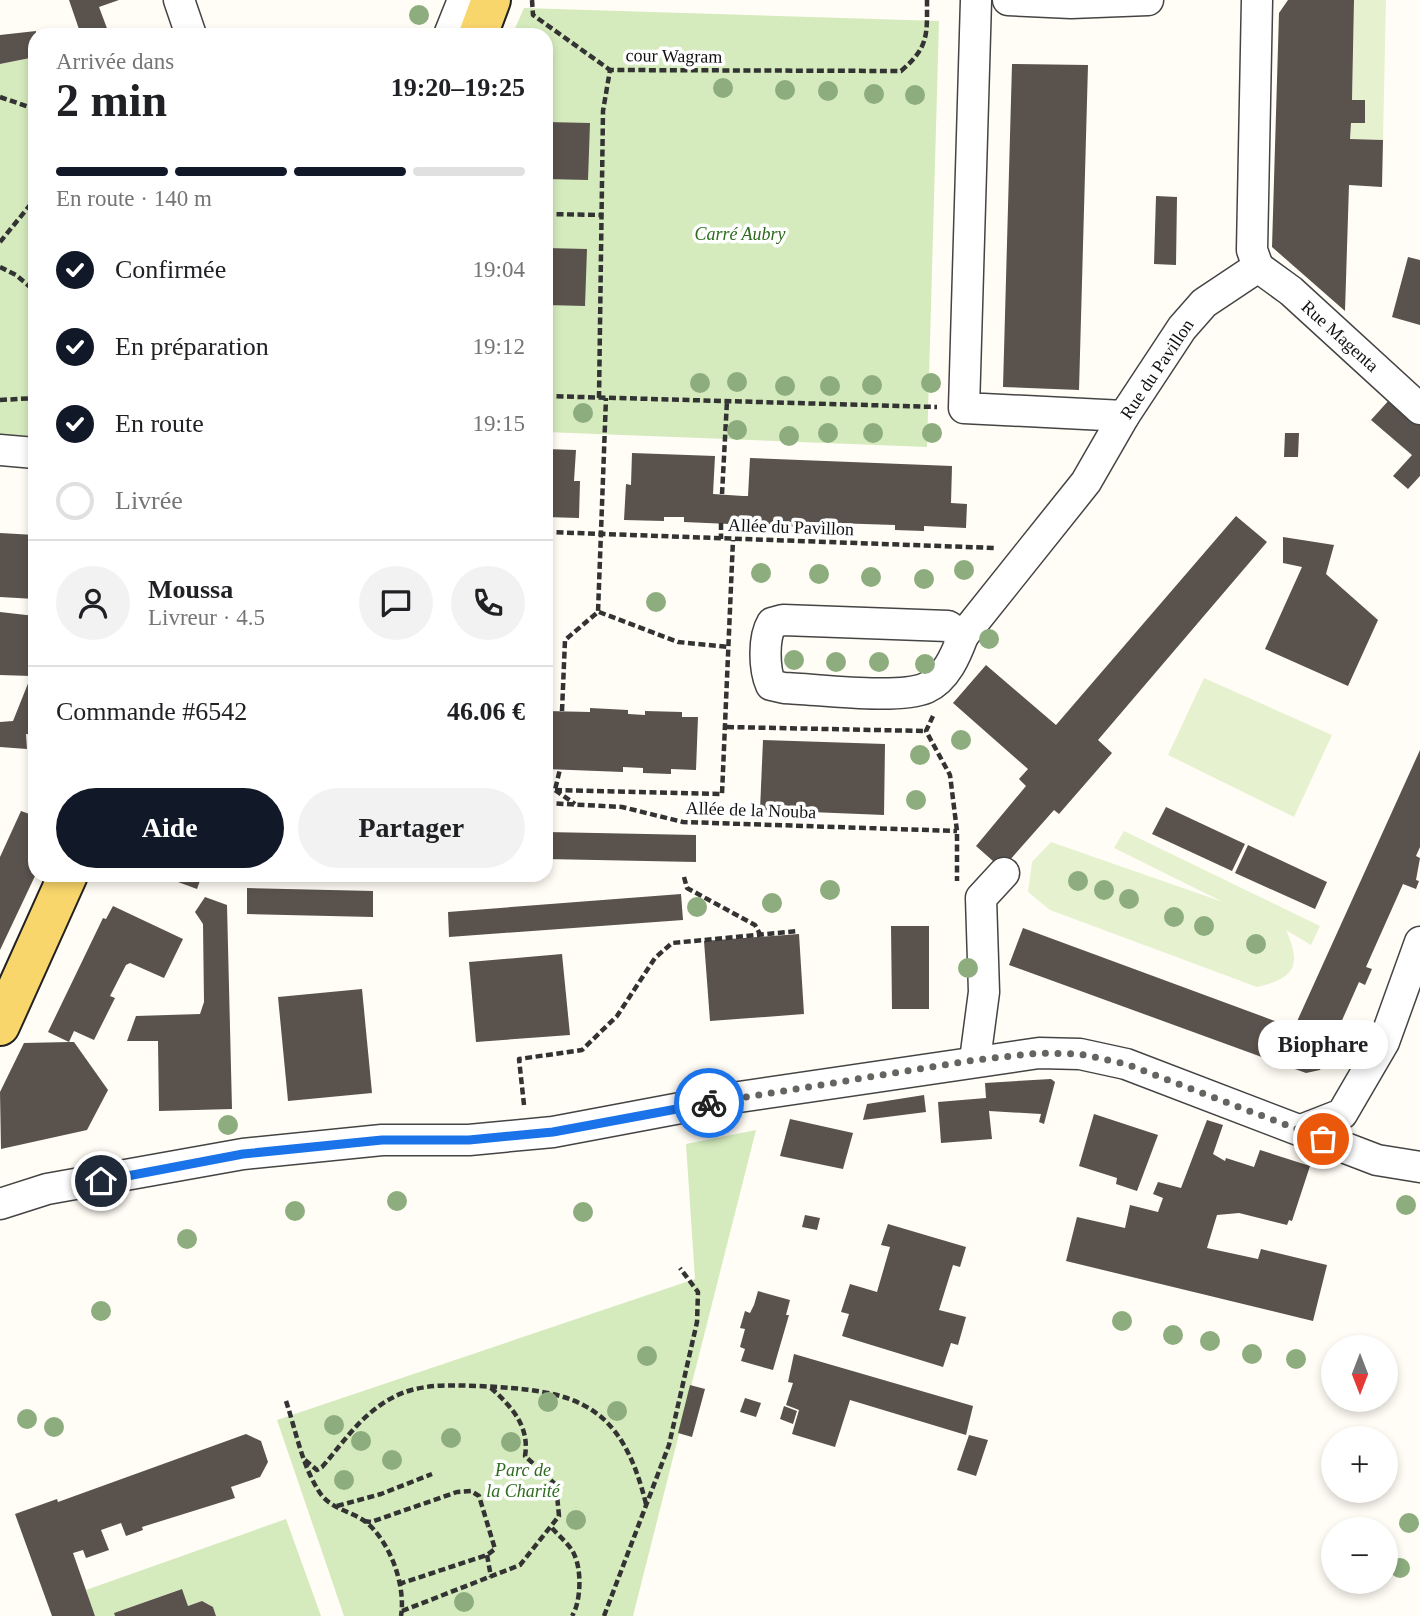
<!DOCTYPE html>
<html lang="fr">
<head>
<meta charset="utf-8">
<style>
  :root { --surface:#fff; --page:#f2f2f2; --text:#202124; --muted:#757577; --line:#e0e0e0; --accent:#111827 }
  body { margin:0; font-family:"Times New Roman",serif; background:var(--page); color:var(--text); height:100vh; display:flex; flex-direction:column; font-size:26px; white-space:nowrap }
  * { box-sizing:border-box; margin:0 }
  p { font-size:23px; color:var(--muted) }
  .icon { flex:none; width:38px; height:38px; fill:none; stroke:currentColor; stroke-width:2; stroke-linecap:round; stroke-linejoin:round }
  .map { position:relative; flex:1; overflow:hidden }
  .side { position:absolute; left:28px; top:28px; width:525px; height:854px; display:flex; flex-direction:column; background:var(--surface); border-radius:21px; box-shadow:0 4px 10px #0003 }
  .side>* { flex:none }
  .needle { width:46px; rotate:180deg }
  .controls { position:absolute; left:1321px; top:1335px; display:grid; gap:14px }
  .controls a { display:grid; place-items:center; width:77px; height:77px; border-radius:50%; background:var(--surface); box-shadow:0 4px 10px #0003; font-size:35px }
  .pin { position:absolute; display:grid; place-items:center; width:60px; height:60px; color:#fff; margin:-30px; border:4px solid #fff; border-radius:50%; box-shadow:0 2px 7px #0007 }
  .courier { position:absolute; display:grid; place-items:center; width:70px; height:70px; margin:-35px; border:5px solid #1a73e8; border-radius:50%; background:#fff; color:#222; box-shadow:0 2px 9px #0007 }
  .bubble { position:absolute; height:49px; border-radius:24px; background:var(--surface); box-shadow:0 4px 10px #0003; font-size:23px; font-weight:600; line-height:49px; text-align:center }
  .head em { font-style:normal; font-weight:600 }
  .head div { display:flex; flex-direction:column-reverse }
  .head { display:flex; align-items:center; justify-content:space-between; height:119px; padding:0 28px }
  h1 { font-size:46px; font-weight:600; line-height:52px }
  .bar { display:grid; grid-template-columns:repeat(4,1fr); gap:10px 7px; align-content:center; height:84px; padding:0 28px }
  .bar i { height:9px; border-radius:5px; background:var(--line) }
  .bar .active { background:var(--accent) }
  .bar p { grid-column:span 4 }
  .line { display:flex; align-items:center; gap:18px; padding:0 28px; border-top:2px solid var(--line) }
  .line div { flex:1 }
  .round { display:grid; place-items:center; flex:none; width:74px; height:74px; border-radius:37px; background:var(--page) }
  ol { padding:0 28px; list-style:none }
  li { display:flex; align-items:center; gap:21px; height:77px }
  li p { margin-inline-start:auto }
  li .icon { padding:7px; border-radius:50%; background:var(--accent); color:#fff; stroke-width:4 }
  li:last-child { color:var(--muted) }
  li i { width:38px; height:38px; border:4px solid var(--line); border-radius:50% }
  .cta { display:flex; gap:14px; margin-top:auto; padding:14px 28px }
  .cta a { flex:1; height:80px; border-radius:42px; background:var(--accent); color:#fff; font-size:28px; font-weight:600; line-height:80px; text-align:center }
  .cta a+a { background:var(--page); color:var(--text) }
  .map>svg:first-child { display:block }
  .green { fill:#d5ebbd }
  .pitch { fill:#e6f2cf }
  .building { fill:#5a524d }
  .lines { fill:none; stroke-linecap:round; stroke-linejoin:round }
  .minor-casing { stroke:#444; stroke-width:33 }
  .major-casing { stroke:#222; stroke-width:42 }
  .path { stroke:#333; stroke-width:4.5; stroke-dasharray:7 3.5; stroke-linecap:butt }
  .minor { stroke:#fff; stroke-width:30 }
  .major { stroke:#f9d66b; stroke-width:38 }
  .tree { fill:#8dad7f }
  .done { stroke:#646461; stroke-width:7; stroke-dasharray:0 12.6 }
  .route { stroke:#1a73e8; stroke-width:9 }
  .labels { text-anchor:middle; stroke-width:7; stroke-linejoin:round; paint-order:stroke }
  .street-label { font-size:18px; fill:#111; stroke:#fff }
  .park-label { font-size:18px; font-style:italic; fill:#2f6b1f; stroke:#fff }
</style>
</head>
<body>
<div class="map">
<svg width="1420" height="1616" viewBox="0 0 1420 1616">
  <rect width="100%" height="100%" fill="#fffdf5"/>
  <!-- green -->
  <g class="green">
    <polygon points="524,8 939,21 927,447 546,432 546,35 512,35"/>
    <polygon points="35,57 35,443 0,441 0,64"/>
    <polygon points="756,1130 633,1616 344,1616 277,1420 695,1279 686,1144"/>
    <polygon points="286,1519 321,1616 216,1616 213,1607 202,1601 188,1606 181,1589 114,1613 115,1616 95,1616 86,1590"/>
  </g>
  <!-- pitch -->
  <g class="pitch">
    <polygon points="1354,0 1386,0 1383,140 1350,139 1351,123 1365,123 1365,101 1352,100"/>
    <polygon points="1204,678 1332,735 1294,817 1168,755"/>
    <path d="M1124,831L1320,926L1311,945L1286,930C1302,966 1295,978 1257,987L1050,910L1028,892L1032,862L1051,842L1223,902L1114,848Z"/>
  </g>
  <!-- building -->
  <g class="building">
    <polygon points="69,0 119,0 99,7 108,31 81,35"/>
    <polygon points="1288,0 1354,0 1352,100 1365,100 1365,123 1351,123 1350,139 1383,140 1382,187 1349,185 1345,311 1272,247 1279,13"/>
    <polygon points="36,31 35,57 0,64 0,35"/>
    <polygon points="1012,64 1088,65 1079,390 1003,387"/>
    <polygon points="546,122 590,123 588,180 546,179"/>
    <polygon points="1156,196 1177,197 1176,265 1154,264"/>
    <polygon points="546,248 587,249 585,306 546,305"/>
    <polygon points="1408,257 1420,260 1420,325 1392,317"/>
    <polygon points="1390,399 1420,425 1420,476 1408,489 1393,476 1412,455 1371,420"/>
    <polygon points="1285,433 1299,433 1298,457 1284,457"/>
    <polygon points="546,449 576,450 574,481 580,481 579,518 546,517"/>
    <polygon points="632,453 715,456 713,494 743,496 748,496 750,458 952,466 951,503 967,504 966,528 924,526 924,531 895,530 895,525 802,522 802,527 684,522 684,517 664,517 664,521 624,520 626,484 631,485"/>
    <polygon points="1236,516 1267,542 1098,740 1112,753 1059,814 1054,810 1002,869 976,846 1026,786 1019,779 1028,769 953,703 986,665 1056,725"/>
    <polygon points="0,533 35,535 35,599 0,597"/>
    <polygon points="1283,537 1334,545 1326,574 1378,620 1348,686 1265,649 1302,567 1283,563"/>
    <polygon points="0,612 35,616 35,735 26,734 27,749 0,747 0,722 13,721 31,676 0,675"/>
    <polygon points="590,708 628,710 628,714 645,715 645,711 682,712 682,717 698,717 696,770 671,769 671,774 643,773 643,768 623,767 623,772 546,769 546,711 590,712"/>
    <polygon points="763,740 885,744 884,815 760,810"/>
    <polygon points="1420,750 1420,847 1416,856 1420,858 1416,880 1419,881 1416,889 1403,884 1366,967 1372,969 1365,985 1359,982 1320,1070 1306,1073 1009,965 1023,928 1294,1028"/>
    <polygon points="1166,807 1245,844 1232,871 1152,834"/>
    <polygon points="21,811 35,816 35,876 0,950 0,857"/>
    <polygon points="546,832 696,835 696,862 546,859"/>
    <polygon points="1248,845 1327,882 1315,909 1235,873"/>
    <polygon points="159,875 202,875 197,889"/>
    <polygon points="247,888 373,891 373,917 247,914"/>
    <polygon points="681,894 683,920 449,937 448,912"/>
    <polygon points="205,897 227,905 232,1109 159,1111 158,1041 127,1041 136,1016 200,1014 204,1002 203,924 195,912"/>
    <polygon points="113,906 183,939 164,978 130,963 126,965 110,996 115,998 94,1040 74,1031 69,1042 48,1032 103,918 106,919"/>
    <polygon points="891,926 929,926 929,1009 892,1009"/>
    <polygon points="799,934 804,1014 710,1021 704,941"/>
    <polygon points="562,954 570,1035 476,1042 469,962"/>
    <polygon points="362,989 372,1093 288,1101 278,997"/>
    <polygon points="69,1042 74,1042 108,1090 87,1130 1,1149 0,1092 24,1043"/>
    <polygon points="1051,1079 1055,1082 1044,1124 1039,1122 1041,1114 989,1111 992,1139 941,1143 938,1102 986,1098 985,1083"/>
    <polygon points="924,1095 926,1112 863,1120 867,1104"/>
    <polygon points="1094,1114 1158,1135 1137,1191 1116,1184 1117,1178 1079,1166"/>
    <polygon points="790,1119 853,1133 843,1169 780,1156"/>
    <polygon points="1207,1120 1223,1125 1213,1154 1225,1161 1226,1158 1254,1167 1260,1150 1310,1166 1292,1221 1289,1220 1287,1225 1239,1213 1217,1215 1207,1248 1258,1259 1261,1249 1327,1265 1313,1321 1066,1261 1077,1217 1125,1228 1130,1205 1158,1212 1163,1198 1153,1194 1158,1182 1181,1188"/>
    <polygon points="805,1215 820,1218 817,1230 802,1227"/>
    <polygon points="888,1224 966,1247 960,1267 953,1265 939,1310 966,1317 958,1345 951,1343 943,1367 842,1336 849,1314 841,1312 850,1284 877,1292 890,1247 881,1245"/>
    <polygon points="758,1291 790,1300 786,1315 789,1315 773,1370 741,1361 745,1349 740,1347 745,1329 740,1328 745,1311 750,1313 754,1305"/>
    <polygon points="794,1354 973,1406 966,1435 850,1400 835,1447 792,1434 799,1410 786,1405 793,1383 788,1382"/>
    <polygon points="690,1385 705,1389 692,1437 678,1433"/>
    <polygon points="745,1398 761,1403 756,1417 740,1412"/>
    <polygon points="784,1406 797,1411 793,1424 780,1419"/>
    <polygon points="246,1434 261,1441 268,1462 260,1477 231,1487 235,1498 142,1527 143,1530 126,1536 121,1523 101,1530 109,1550 86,1558 83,1550 73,1553 95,1616 52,1616 15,1514 57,1499 58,1502"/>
    <polygon points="969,1435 988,1440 976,1476 957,1470"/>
    <polygon points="182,1589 188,1606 202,1601 213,1607 216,1616 115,1616 114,1613"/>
  </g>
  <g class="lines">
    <defs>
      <g id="minor">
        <polyline points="179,0 191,35"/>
        <polyline points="976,0 964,408 1124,416"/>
        <polyline points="1008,0 1071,3 1148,0"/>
        <polyline points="1257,0 1252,250 1258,267"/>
        <polyline points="449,35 463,0"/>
        <polyline points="1258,267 1291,291 1420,409"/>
        <polyline points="0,450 35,453"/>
        <path d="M783,620L948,626L963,636C956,655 946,679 926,688C898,700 817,689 784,688L771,685C764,669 763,638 772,623Z"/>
        <polyline points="963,636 1086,482 1124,416 1182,328 1204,303 1258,267"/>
        <polyline points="975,1060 984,992 981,898 1004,873"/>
        <polyline points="1301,1130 1342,1114 1384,1042 1420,942"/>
        <polyline points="0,1204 47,1189 243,1154 382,1140 469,1140 553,1132 739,1097 1039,1053 1080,1054 1126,1064 1377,1160 1420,1167"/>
      </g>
      <g id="major">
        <polyline points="478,35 491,0"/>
        <polyline points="0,1026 68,875"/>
      </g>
    </defs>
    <!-- minor casing -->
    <use href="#minor" class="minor-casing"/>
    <!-- major casing -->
    <use href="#major" class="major-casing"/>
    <!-- path -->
    <g class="path">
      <polyline points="532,0 533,15 610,70"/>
      <polyline points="0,97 35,109"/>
      <polyline points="546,214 602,215"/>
      <polyline points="0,242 35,199"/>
      <polyline points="0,267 16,275 30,287 35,287"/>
      <polyline points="546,396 937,407"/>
      <path d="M599,398L603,111L610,70L901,71C929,47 927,35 927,0"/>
      <polyline points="0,400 35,398"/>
      <polyline points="722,494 727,401"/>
      <polyline points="721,523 721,539"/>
      <polyline points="546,532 996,548"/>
      <polyline points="599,612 678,642 729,647"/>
      <polyline points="562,711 565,640 598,612 606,398"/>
      <polyline points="933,716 926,731 950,775 957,831 957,881"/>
      <polyline points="727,727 926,731"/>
      <polyline points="546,790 555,790 560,769"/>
      <polyline points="555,790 722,794 733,540"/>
      <polyline points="546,795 555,790 575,804"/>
      <polyline points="546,803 622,807 683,822 957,831"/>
      <polyline points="684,877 687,888 755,925 760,934"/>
      <polyline points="524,1105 519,1059 582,1050 617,1016 655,958 672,943 798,931"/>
      <path d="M286,1401C296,1431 302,1466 320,1493C331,1509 351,1511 366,1522C390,1542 406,1585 401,1616"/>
      <path d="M305,1460L317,1470L322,1467C343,1443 357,1420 385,1402C414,1383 445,1385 478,1386C575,1390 621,1402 646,1504"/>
      <polyline points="337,1506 381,1494 432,1474"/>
      <polyline points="364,1521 371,1522 457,1492 471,1491 479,1496 495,1549 487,1555 399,1584"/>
      <path d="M552,1528C559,1536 570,1545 574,1554C582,1570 581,1602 572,1616"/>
      <polyline points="487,1555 491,1577"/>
      <path d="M402,1611L520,1565L559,1516L556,1485L525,1456C530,1426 511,1406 490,1387"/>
      <polyline points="604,1616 669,1445 697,1322 698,1292 680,1268"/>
    </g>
    <!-- minor -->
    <use href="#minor" class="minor"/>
    <!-- major -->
    <use href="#major" class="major"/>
  </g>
  <!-- trees -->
  <g class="tree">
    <circle cx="419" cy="15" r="10"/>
    <circle cx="723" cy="88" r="10"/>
    <circle cx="785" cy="90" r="10"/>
    <circle cx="828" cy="91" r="10"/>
    <circle cx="874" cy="94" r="10"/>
    <circle cx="915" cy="95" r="10"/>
    <circle cx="737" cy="382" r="10"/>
    <circle cx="700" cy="383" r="10"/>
    <circle cx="931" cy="383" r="10"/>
    <circle cx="872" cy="385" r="10"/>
    <circle cx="785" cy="386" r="10"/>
    <circle cx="830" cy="386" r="10"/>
    <circle cx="583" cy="413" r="10"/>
    <circle cx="737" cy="430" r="10"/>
    <circle cx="828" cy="433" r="10"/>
    <circle cx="873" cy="433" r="10"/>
    <circle cx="932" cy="433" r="10"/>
    <circle cx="789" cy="436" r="10"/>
    <circle cx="964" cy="570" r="10"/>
    <circle cx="761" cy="573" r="10"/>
    <circle cx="819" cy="574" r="10"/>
    <circle cx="871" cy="577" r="10"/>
    <circle cx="924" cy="579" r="10"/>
    <circle cx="656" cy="602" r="10"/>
    <circle cx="989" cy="639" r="10"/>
    <circle cx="794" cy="660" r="10"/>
    <circle cx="836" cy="662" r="10"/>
    <circle cx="879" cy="662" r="10"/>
    <circle cx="925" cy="664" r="10"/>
    <circle cx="961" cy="740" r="10"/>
    <circle cx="920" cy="755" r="10"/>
    <circle cx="916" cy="800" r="10"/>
    <circle cx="1078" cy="881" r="10"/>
    <circle cx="830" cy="890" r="10"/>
    <circle cx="1104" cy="890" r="10"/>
    <circle cx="1129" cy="899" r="10"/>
    <circle cx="772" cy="903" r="10"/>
    <circle cx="697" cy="907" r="10"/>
    <circle cx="1174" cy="917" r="10"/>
    <circle cx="1204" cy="926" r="10"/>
    <circle cx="1256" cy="944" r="10"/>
    <circle cx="968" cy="968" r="10"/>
    <circle cx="228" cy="1125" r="10"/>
    <circle cx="397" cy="1201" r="10"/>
    <circle cx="1406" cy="1205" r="10"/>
    <circle cx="295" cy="1211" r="10"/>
    <circle cx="583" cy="1212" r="10"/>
    <circle cx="187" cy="1239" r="10"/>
    <circle cx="101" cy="1311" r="10"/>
    <circle cx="1122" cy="1321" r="10"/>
    <circle cx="1173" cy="1335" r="10"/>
    <circle cx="1210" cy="1341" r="10"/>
    <circle cx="1252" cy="1354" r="10"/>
    <circle cx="647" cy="1356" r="10"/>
    <circle cx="1296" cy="1359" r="10"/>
    <circle cx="548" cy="1402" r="10"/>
    <circle cx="617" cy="1411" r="10"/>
    <circle cx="27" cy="1419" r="10"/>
    <circle cx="334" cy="1425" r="10"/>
    <circle cx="54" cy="1427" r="10"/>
    <circle cx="451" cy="1438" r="10"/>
    <circle cx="361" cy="1441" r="10"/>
    <circle cx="511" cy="1442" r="10"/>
    <circle cx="392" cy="1460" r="10"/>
    <circle cx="344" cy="1480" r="10"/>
    <circle cx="576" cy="1520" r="10"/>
    <circle cx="1409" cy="1523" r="10"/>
    <circle cx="1400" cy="1568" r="10"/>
    <circle cx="464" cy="1602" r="10"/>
  </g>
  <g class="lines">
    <!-- done -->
    <polyline class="done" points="709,1103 975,1060 1039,1053 1080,1054 1126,1064 1323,1139"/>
    <!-- route -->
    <polyline class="route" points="101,1181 243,1154 382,1140 469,1140 553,1132 709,1103"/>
  </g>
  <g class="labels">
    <!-- street labels -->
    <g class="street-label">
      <text transform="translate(674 56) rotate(1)" y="6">cour Wagram</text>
      <text transform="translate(1340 336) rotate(42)" y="6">Rue Magenta</text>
      <text transform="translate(1157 369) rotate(-56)" y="6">Rue du Pavillon</text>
      <text transform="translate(791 527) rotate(2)" y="6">Allée du Pavillon</text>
      <text transform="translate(751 810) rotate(2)" y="6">Allée de la Nouba</text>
    </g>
    <!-- park labels -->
    <g class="park-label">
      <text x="740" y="240">Carré Aubry</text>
      <text x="523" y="1476">Parc de<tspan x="523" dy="21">la Charité</tspan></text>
    </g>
  </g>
</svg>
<div class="controls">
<a><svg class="needle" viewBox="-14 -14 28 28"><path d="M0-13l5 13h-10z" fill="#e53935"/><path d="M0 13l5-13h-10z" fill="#757577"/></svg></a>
<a>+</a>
<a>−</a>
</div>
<div class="pin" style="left:1323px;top:1139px;background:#ea580c"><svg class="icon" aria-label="bag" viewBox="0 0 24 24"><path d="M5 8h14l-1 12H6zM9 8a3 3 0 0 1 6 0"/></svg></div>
<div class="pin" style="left:101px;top:1181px;background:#1f2937"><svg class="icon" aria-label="home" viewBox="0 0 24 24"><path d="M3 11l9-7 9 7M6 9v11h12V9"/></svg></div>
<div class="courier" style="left:709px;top:1103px"><svg class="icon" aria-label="bike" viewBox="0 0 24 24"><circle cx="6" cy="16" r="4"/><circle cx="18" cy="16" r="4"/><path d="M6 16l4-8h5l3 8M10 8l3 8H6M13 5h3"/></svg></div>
<div class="bubble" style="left:1258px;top:1020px;width:130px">Biophare</div>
<section class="side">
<div class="head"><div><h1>2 min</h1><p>Arrivée dans</p></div><em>19:20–19:25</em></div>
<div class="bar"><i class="active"></i><i class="active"></i><i class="active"></i><i></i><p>En route · 140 m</p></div>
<ol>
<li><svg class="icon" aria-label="check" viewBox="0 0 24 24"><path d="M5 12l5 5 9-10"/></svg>Confirmée<p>19:04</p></li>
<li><svg class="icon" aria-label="check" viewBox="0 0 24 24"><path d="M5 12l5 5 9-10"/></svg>En préparation<p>19:12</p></li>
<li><svg class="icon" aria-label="check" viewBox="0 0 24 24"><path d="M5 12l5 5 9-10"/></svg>En route<p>19:15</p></li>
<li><i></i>Livrée</li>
</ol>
<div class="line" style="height:126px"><a class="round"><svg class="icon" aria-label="person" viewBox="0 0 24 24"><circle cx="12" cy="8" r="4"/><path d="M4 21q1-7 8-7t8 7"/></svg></a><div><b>Moussa</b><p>Livreur · 4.5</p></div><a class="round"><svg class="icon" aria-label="chat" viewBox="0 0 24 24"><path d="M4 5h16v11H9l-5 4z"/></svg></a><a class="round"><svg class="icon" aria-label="phone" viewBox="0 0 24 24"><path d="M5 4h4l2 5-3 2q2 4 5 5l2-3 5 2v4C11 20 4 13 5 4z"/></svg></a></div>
<div class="line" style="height:91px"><div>Commande #6542</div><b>46.06 €</b></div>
<div class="cta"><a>Aide</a><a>Partager</a></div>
</section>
</div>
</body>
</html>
